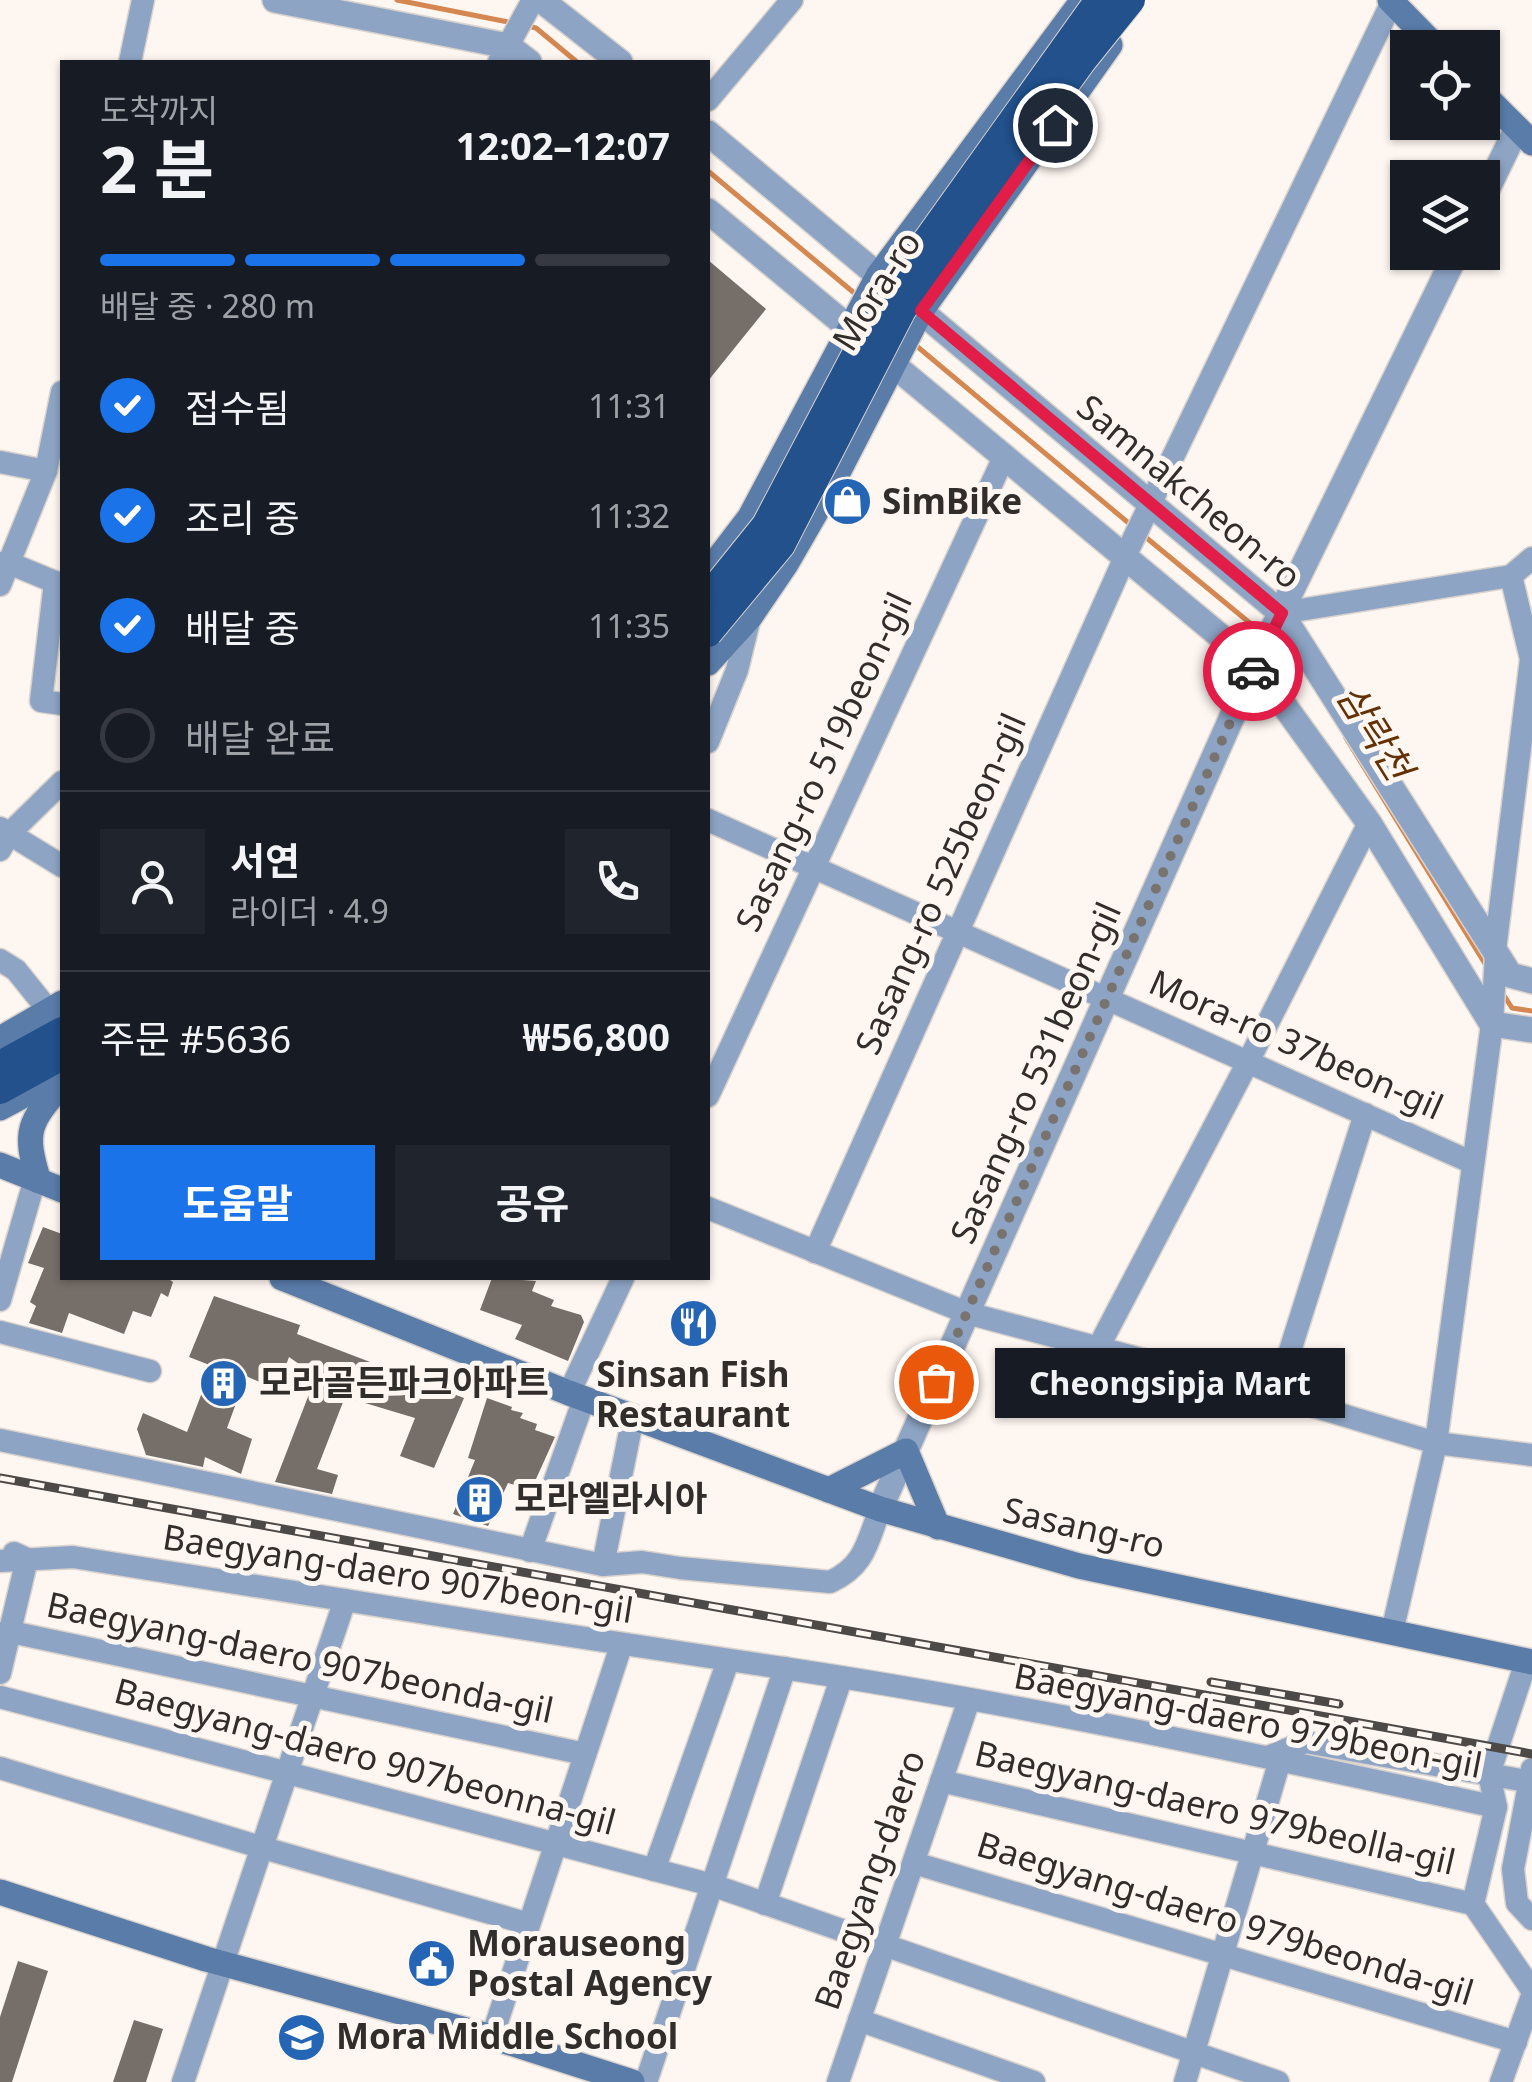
<!DOCTYPE html>
<html lang="ko">
<head>
<meta charset="utf-8">
<style>
  :root { --surface:#171b24; --page:#20242c; --text:#f1f3f6; --muted:#9ea1a6; --line:#363941; --accent:#1a73e8 }
  body { margin:0; font-family:"Noto Sans","Noto Sans KR",sans-serif; background:var(--page); color:var(--text); height:100vh; display:flex; flex-direction:column; font-size:38px; white-space:nowrap }
  * { box-sizing:border-box; margin:0 }
  p { font-size:32px; color:var(--muted) }
  .icon { flex:none; width:55px; height:55px; fill:none; stroke:currentColor; stroke-width:2; stroke-linecap:round; stroke-linejoin:round }
  .map { position:relative; flex:1; overflow:hidden }
  .side { position:absolute; left:60px; top:60px; width:650px; height:1220px; display:flex; flex-direction:column; background:var(--surface); border-radius:0px; box-shadow:0 2px 8px #0004 }
  .side>* { flex:none }
  .tools { position:absolute; left:1390px; top:30px; display:grid; gap:20px }
  .tools a { display:grid; place-items:center; width:110px; height:110px; border-radius:0px; background:var(--surface); box-shadow:0 2px 8px #0004; font-size:50px }
  .pin { position:absolute; display:grid; place-items:center; width:85px; height:85px; color:#fff; margin:-42px; border:5px solid #fff; border-radius:50%; box-shadow:0 2px 10px #0007 }
  .courier { position:absolute; display:grid; place-items:center; width:100px; height:100px; margin:-50px; border:8px solid #e11d48; border-radius:50%; background:#fff; color:#222; box-shadow:0 2px 12px #0007 }
  .bubble { position:absolute; height:70px; border-radius:0px; background:var(--surface); box-shadow:0 2px 8px #0004; font-size:32px; font-weight:700; line-height:70px; text-align:center }
  .summary em { font-style:normal; font-weight:700 }
  .summary div { display:flex; flex-direction:column-reverse }
  .summary { display:flex; align-items:center; justify-content:space-between; height:170px; padding:0 40px }
  h1 { font-size:65px; font-weight:700; line-height:75px }
  .bar { display:grid; grid-template-columns:repeat(4,1fr); gap:15px 10px; align-content:center; height:120px; padding:0 40px }
  .bar i { height:12px; border-radius:8px; background:var(--line) }
  .bar .current { background:var(--accent) }
  .bar p { grid-column:span 4 }
  .line { display:flex; align-items:center; gap:25px; padding:0 40px; border-top:2px solid var(--line) }
  .line div { flex:1 }
  .round { display:grid; place-items:center; flex:none; width:105px; height:105px; border-radius:0px; background:var(--page) }
  ol { padding:0 40px; list-style:none }
  li { display:flex; align-items:center; gap:30px; height:110px }
  li p { margin-inline-start:auto }
  li .icon { padding:10px; border-radius:50%; background:var(--accent); color:#fff; stroke-width:4 }
  li:last-child { color:var(--muted) }
  li i { width:55px; height:55px; border:5px solid var(--line); border-radius:50% }
  .cta { display:flex; gap:20px; margin-top:auto; padding:20px 40px }
  .cta a { flex:1; height:115px; border-radius:0px; background:var(--accent); color:#fff; font-size:40px; font-weight:700; line-height:115px; text-align:center }
  .cta a+a { background:var(--page); color:var(--text) }
  .map>svg:first-child { display:block }
  .lines { fill:none; stroke-linecap:round; stroke-linejoin:round }
  .stream { stroke:#d48750; stroke-width:5 }
  .building { fill:#766e68 }
  .minor-casing { stroke:#d9d2cd; stroke-width:25 }
  .tertiary-casing { stroke:#d9d2cd; stroke-width:28 }
  .secondary-casing { stroke:#d9d2cd; stroke-width:28 }
  .trunk-casing { stroke:#d9d2cd; stroke-width:30 }
  .minor { stroke:#8da4c4; stroke-width:22 }
  .tertiary { stroke:#8da4c4; stroke-width:25 }
  .secondary { stroke:#5a7ca9; stroke-width:25 }
  .trunk { stroke:#22518c; stroke-width:28 }
  .rail-casing { stroke:#4d4946; stroke-width:9 }
  .rail { stroke:#fef6f1; stroke-width:5; stroke-dasharray:15; stroke-linecap:butt }
  .trunk-bridge-casing { stroke:#d9d2cd; stroke-width:30; stroke-linecap:butt }
  .trunk-bridge { stroke:#22518c; stroke-width:28 }
  .done { stroke:#797370; stroke-width:10; stroke-dasharray:0 18 }
  .route { stroke:#e11d48; stroke-width:12 }
  .labels { text-anchor:middle; stroke-width:10; stroke-linejoin:round; paint-order:stroke }
  .street-label { font-size:35px; fill:#312d2b; stroke:#fef6f1 }
  .poi-label { font-size:35px; font-weight:bold; fill:#312d2b; stroke:#fef6f1; text-anchor:start }
  .water-label { font-size:38px; font-style:italic; fill:#643105; stroke:#fef6f1 }
</style>
</head>
<body>
<div class="map">
<svg width="1532" height="2082" viewBox="0 0 1532 2082">
  <rect width="100%" height="100%" fill="#fef6f1"/>
  <g class="lines">
    <!-- stream -->
    <g class="stream">
      <polyline points="397,0 513,23"/>
      <polyline points="528,26 536,28 577,62"/>
      <polyline points="708,171 859,297"/>
      <polyline points="913,343 1131,525"/>
      <polyline points="1143,535 1262,633"/>
      <polyline points="1274,644 1303,669"/>
      <polyline points="1346,738 1487,967"/>
      <polyline points="1503,994 1512,1008 1532,1011"/>
    </g>
  </g>
  <!-- building -->
  <g class="building">
    <polygon points="708,260 766,309 708,381"/>
    <polygon points="43,1227 62,1234 62,1278 167,1278 173,1282 168,1297 161,1293 151,1317 133,1311 124,1334 69,1313 62,1333 29,1323 36,1306 30,1302 44,1268 28,1263"/>
    <polygon points="492,1278 536,1281 532,1291 554,1300 551,1306 581,1315 584,1322 568,1361 515,1339 522,1325 480,1310"/>
    <polygon points="214,1296 300,1325 297,1334 464,1398 434,1468 400,1456 415,1418 345,1397 317,1469 338,1475 332,1494 275,1482 316,1376 289,1357 277,1390 246,1376 227,1428 252,1439 241,1474 205,1457 203,1467 146,1455 137,1429 143,1413 187,1432 212,1366 189,1357"/>
    <polygon points="487,1398 512,1407 511,1410 523,1413 520,1418 537,1424 535,1430 555,1437 531,1490 508,1483 488,1526 453,1514 475,1460 468,1458"/>
    <polygon points="18,1961 48,1971 12,2082 0,2082 0,2017"/>
    <polygon points="134,2020 163,2029 146,2082 113,2082"/>
  </g>
  <g class="lines">
    <defs>
      <g id="minor">
        <polyline points="130,62 143,0"/>
        <polyline points="499,62 533,0"/>
        <polyline points="708,100 792,0"/>
        <polyline points="0,462 46,471"/>
        <polyline points="0,563 9,563 62,585"/>
        <polyline points="55,582 41,701 62,704"/>
        <polyline points="0,585 46,471 62,392"/>
        <polyline points="1281,613 1511,576 1532,558"/>
        <polyline points="708,742 737,670 750,617"/>
        <polyline points="708,820 1473,1163"/>
        <polyline points="0,828 62,866"/>
        <polyline points="0,850 10,833 62,782"/>
        <polyline points="1495,950 1531,659 1511,576"/>
        <polyline points="0,960 16,970 49,1011"/>
        <polyline points="708,1096 1004,457"/>
        <polyline points="708,1208 967,1313 1276,1395 1436,1443 1532,1455"/>
        <polyline points="815,1252 1130,546 1392,2"/>
        <polyline points="0,1300 35,1179"/>
        <polyline points="0,1332 150,1371"/>
        <polyline points="1098,1348 1248,1062 1369,823"/>
        <polyline points="569,1393 623,1278"/>
        <polyline points="1276,1395 1365,1114"/>
        <path d="M0,1440L603,1565L642,1562L680,1568L830,1582C865,1566 867,1543 880,1509"/>
        <polyline points="530,1551 584,1399"/>
        <path d="M0,1561L73,1557C309,1595 546,1633 783,1668C1022,1704 1260,1755 1496,1807"/>
        <polyline points="603,1565 633,1417"/>
        <polyline points="1392,1632 1436,1443 1492,1024 1496,953"/>
        <polyline points="0,1633 11,1632 585,1754"/>
        <polyline points="1526,1662 1489,1774 1496,1807 1473,1904 1532,1990"/>
        <polyline points="0,1673 27,1559 14,1553"/>
        <polyline points="0,1697 712,1885 1278,2082"/>
        <polyline points="1268,1757 1305,1742 1532,1782"/>
        <polyline points="0,1768 260,1847 529,1924"/>
        <polyline points="1532,1769 1513,1869 1517,1903 1532,1919"/>
        <polyline points="941,1781 1473,1904"/>
        <polyline points="914,1863 1516,2042"/>
        <polyline points="654,1870 728,1661"/>
        <polyline points="765,1904 841,1679"/>
        <polyline points="859,2020 1034,2082"/>
        <polyline points="492,2037 621,1646"/>
        <polyline points="183,2082 345,1600"/>
        <polyline points="646,2082 785,1668"/>
        <polyline points="838,2082 969,1700"/>
        <polyline points="1185,2082 1280,1760"/>
        <polyline points="1501,2082 1532,1996"/>
      </g>
      <g id="tertiary">
        <polyline points="275,0 508,46 529,62"/>
        <polyline points="541,0 620,62"/>
        <polyline points="708,133 1281,613 1510,975 1532,981"/>
        <polyline points="1482,200 1517,128"/>
        <polyline points="708,211 1255,665 1369,823 1492,1024 1532,1030"/>
        <polyline points="880,1509 1255,665 1457,252"/>
      </g>
      <g id="secondary">
        <polyline points="1390,0 1437,48"/>
        <polyline points="1482,93 1532,143"/>
        <polyline points="708,572 750,517 878,276 1083,0"/>
        <polyline points="708,663 750,617 786,564 831,486 921,311 1110,45"/>
        <polyline points="0,1039 62,1003"/>
        <polyline points="0,1108 62,1075"/>
        <polyline points="0,1165 62,1190"/>
        <path d="M39,1181C23,1131 29,1122 62,1084"/>
        <polyline points="282,1278 569,1393 880,1509 1079,1566 1532,1662"/>
        <polyline points="829,1490 906,1451 938,1527"/>
        <polyline points="0,1892 206,1959 492,2037 632,2082"/>
      </g>
      <g id="trunk">
        <polyline points="0,1065 62,1031"/>
        <polyline points="0,1090 62,1056"/>
      </g>
    </defs>
    <!-- minor casing -->
    <use href="#minor" class="minor-casing"/>
    <!-- tertiary casing -->
    <use href="#tertiary" class="tertiary-casing"/>
    <!-- secondary casing -->
    <use href="#secondary" class="secondary-casing"/>
    <!-- trunk casing -->
    <use href="#trunk" class="trunk-casing"/>
    <!-- minor -->
    <use href="#minor" class="minor"/>
    <!-- tertiary -->
    <use href="#tertiary" class="tertiary"/>
    <!-- secondary -->
    <use href="#secondary" class="secondary"/>
    <!-- trunk -->
    <use href="#trunk" class="trunk"/>
    <defs>
      <g id="rail">
        <polyline points="0,1478 1532,1754"/>
        <polyline points="1211,1682 1339,1704"/>
      </g>
    </defs>
    <!-- rail casing -->
    <use href="#rail" class="rail-casing"/>
    <!-- rail -->
    <use href="#rail" class="rail"/>
    <defs>
      <g id="trunk-bridge">
        <polyline points="708,597 766,525 885,299 1099,0"/>
        <polyline points="708,633 781,545 902,310 1082,61 1131,0"/>
      </g>
    </defs>
    <!-- trunk-bridge casing -->
    <use href="#trunk-bridge" class="trunk-bridge-casing"/>
    <!-- trunk-bridge -->
    <use href="#trunk-bridge" class="trunk-bridge"/>
  </g>
  <g class="lines">
    <!-- done -->
    <polyline class="done" points="936,1382 1253,671"/>
    <!-- route -->
    <polyline class="route" points="1055,125 921,311 1282,613 1253,671"/>
  </g>
  <!-- icons -->
  <defs>
    <symbol id="shop-disc" viewBox="-11 -11 22 22"><circle r="9.5" fill="#2465b6" stroke="#fef6f1"/><path d="M-5-2.5h2.3a2.7 3.5 0 0 1 5.4 0H5L5.5 6h-11ZM-1.5-2.5h3a1.5 2.3 0 0 0-3 0Z" fill="#fff"/></symbol>
    <symbol id="restaurant-disc" viewBox="-11 -11 22 22"><circle r="9.5" fill="#2465b6" stroke="#fef6f1"/><path d="M-5-6h1v4h1v-4h1v4h1v-4h1v5L-1.5 .5V6h-2V.5L-5-1ZM5-6V6H3V1.5H1.5Q1.5-4 5-6Z" fill="#fff"/></symbol>
    <symbol id="building-disc" viewBox="-11 -11 22 22"><circle r="9.5" fill="#2465b6" stroke="#fef6f1"/><path d="M-4-6H4V6H1V3H-1V6H-4ZM-2.5-4.3h1.7v1.8h-1.7ZM.8-4.3h1.7v1.8H.8ZM-2.5-1h1.7V.8h-1.7ZM.8-1h1.7V.8H.8Z" fill="#fff"/></symbol>
    <symbol id="civic-disc" viewBox="-11 -11 22 22"><circle r="9.5" fill="#2465b6" stroke="#fef6f1"/><path d="M-.6-6.5H3V-4.5H.6V-3L4-1V1h2V6H-6V1h2V-1L-.6-3ZM-1.2 2.5V6h2.4V2.5Z" fill="#fff"/></symbol>
    <symbol id="school-disc" viewBox="-11 -11 22 22"><circle r="9.5" fill="#2465b6" stroke="#fef6f1"/><path d="M0-5L7-2L0 1L-7-2ZM-4 1L0 2.5L4 1V4Q0 6-4 4Z" fill="#fff"/></symbol>
  </defs>
  <g fill-rule="evenodd">
    <use href="#shop-disc" x="820" y="474" width="55" height="55"/>
    <use href="#restaurant-disc" x="666" y="1296" width="55" height="55"/>
    <use href="#building-disc" x="196" y="1356" width="55" height="55"/>
    <use href="#building-disc" x="452" y="1472" width="55" height="55"/>
    <use href="#civic-disc" x="404" y="1936" width="55" height="55"/>
    <use href="#school-disc" x="274" y="2010" width="55" height="55"/>
  </g>
  <g class="labels">
    <!-- street labels -->
    <g class="street-label">
      <text transform="translate(877 291) rotate(-58)" y="12">Mora-ro</text>
      <text transform="translate(1189 492) rotate(40)" y="12">Samnakcheon-ro</text>
      <text transform="translate(824 762) rotate(-65)" y="12">Sasang-ro 519beon-gil</text>
      <text transform="translate(941 884) rotate(-66)" y="12">Sasang-ro 525beon-gil</text>
      <text transform="translate(1296 1045) rotate(24)" y="12">Mora-ro 37beon-gil</text>
      <text transform="translate(1036 1073) rotate(-66)" y="12">Sasang-ro 531beon-gil</text>
      <text transform="translate(1084 1528) rotate(13)" y="12">Sasang-ro</text>
      <text transform="translate(398 1574) rotate(9)" y="12">Baegyang-daero 907beon-gil</text>
      <text transform="translate(300 1658) rotate(12)" y="12">Baegyang-daero 907beonda-gil</text>
      <text transform="translate(1248 1721) rotate(11)" y="12">Baegyang-daero 979beon-gil</text>
      <text transform="translate(365 1757) rotate(15)" y="12">Baegyang-daero 907beonna-gil</text>
      <text transform="translate(1215 1808) rotate(13)" y="12">Baegyang-daero 979beolla-gil</text>
      <text transform="translate(870 1880) rotate(-71)" y="12">Baegyang-daero</text>
      <text transform="translate(1225 1919) rotate(17)" y="12">Baegyang-daero 979beonda-gil</text>
    </g>
    <!-- poi labels -->
    <g class="poi-label">
      <text x="882" y="514">SimBike</text>
      <text x="693" y="1387" text-anchor="middle">Sinsan Fish<tspan x="693" dy="40">Restaurant</tspan></text>
      <text x="259" y="1395">모라골든파크아파트</text>
      <text x="514" y="1511">모라엘라시아</text>
      <text x="467" y="1956">Morauseong<tspan x="467" dy="40">Postal Agency</tspan></text>
      <text x="336" y="2049">Mora Middle School</text>
    </g>
    <!-- water labels -->
    <g class="water-label">
      <text transform="translate(1374 732) rotate(58)" y="13">삼락천</text>
    </g>
  </g>
</svg>
<div class="tools">
<a><svg class="icon" aria-label="locate" viewBox="0 0 24 24"><circle cx="12" cy="12" r="6"/><path d="M12 2v4M12 18v4M2 12h4M18 12h4"/></svg></a>
<a><svg class="icon" aria-label="layers" viewBox="0 0 24 24"><path d="M12 4l9 5-9 5-9-5zM3 14l9 5 9-5"/></svg></a>
</div>
<div class="pin" style="left:936px;top:1382px;background:#ea580c"><svg class="icon" aria-label="bag" viewBox="0 0 24 24"><path d="M5 8h14l-1 12H6zM9 8a3 3 0 0 1 6 0"/></svg></div>
<div class="pin" style="left:1055px;top:125px;background:#1f2937"><svg class="icon" aria-label="home" viewBox="0 0 24 24"><path d="M3 11l9-7 9 7M6 9v11h12V9"/></svg></div>
<div class="courier" style="left:1253px;top:671px"><svg class="icon" aria-label="car" viewBox="0 0 24 24"><path d="M5 17H2v-5l4-1 3-4h7l3 4 3 1v5h-3M9 17h6M6 11h13"/><circle cx="7" cy="17" r="2"/><circle cx="17" cy="17" r="2"/></svg></div>
<div class="bubble" style="left:995px;top:1348px;width:350px">Cheongsipja Mart</div>
<section class="side">
<div class="summary"><div><h1>2 분</h1><p>도착까지</p></div><em>12:02–12:07</em></div>
<div class="bar"><i class="current"></i><i class="current"></i><i class="current"></i><i></i><p>배달 중 · 280 m</p></div>
<ol>
<li><svg class="icon" aria-label="check" viewBox="0 0 24 24"><path d="M5 12l5 5 9-10"/></svg>접수됨<p>11:31</p></li>
<li><svg class="icon" aria-label="check" viewBox="0 0 24 24"><path d="M5 12l5 5 9-10"/></svg>조리 중<p>11:32</p></li>
<li><svg class="icon" aria-label="check" viewBox="0 0 24 24"><path d="M5 12l5 5 9-10"/></svg>배달 중<p>11:35</p></li>
<li><i></i>배달 완료</li>
</ol>
<div class="line" style="height:180px"><a class="round"><svg class="icon" aria-label="person" viewBox="0 0 24 24"><circle cx="12" cy="8" r="4"/><path d="M4 21q1-7 8-7t8 7"/></svg></a><div><b>서연</b><p>라이더 · 4.9</p></div><a class="round"><svg class="icon" aria-label="phone" viewBox="0 0 24 24"><path d="M5 4h4l2 5-3 2q2 4 5 5l2-3 5 2v4C11 20 4 13 5 4z"/></svg></a></div>
<div class="line" style="height:130px"><div>주문 #5636</div><b>₩56,800</b></div>
<div class="cta"><a>도움말</a><a>공유</a></div>
</section>
</div>
</body>
</html>
